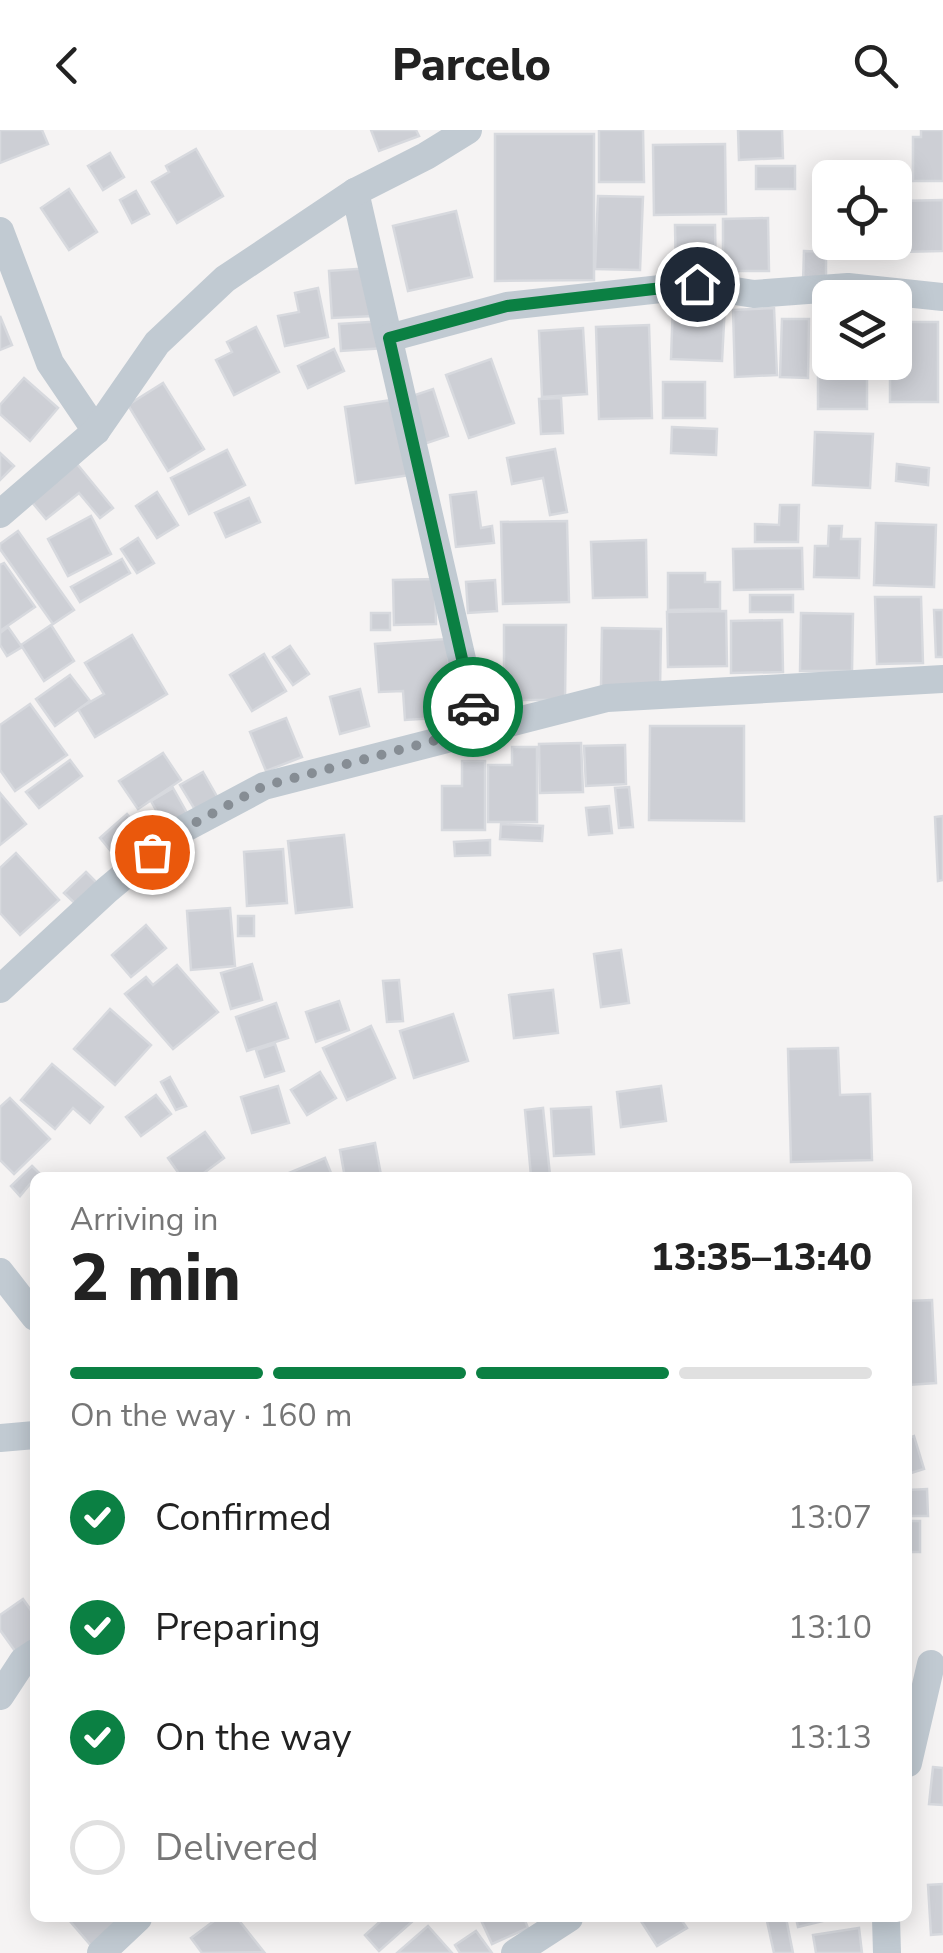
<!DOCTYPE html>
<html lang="en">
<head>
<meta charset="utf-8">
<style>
  :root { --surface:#fff; --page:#f2f2f2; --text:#222; --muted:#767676; --line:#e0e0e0; --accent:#0b8043 }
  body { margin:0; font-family:"Nunito Sans",sans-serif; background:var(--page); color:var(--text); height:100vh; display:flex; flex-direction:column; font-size:38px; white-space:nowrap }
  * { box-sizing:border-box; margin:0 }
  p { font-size:32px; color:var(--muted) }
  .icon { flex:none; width:55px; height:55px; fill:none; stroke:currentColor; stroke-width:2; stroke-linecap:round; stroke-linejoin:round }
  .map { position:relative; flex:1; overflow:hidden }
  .panel { position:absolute; left:30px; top:1042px; width:882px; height:750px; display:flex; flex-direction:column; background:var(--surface); border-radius:15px; box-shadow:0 5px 25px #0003 }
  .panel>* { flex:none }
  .tools { position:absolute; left:812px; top:30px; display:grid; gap:20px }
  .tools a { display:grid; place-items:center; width:100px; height:100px; border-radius:15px; background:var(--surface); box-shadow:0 5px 25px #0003; font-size:50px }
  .pin { position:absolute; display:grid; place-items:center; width:85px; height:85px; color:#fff; margin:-42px; border:5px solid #fff; border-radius:50%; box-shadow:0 2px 10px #0007 }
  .courier { position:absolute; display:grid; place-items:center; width:100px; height:100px; margin:-50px; border:8px solid #0b8043; border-radius:50%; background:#fff; color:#222; box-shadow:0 2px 12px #0007 }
  .head em { font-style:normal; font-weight:800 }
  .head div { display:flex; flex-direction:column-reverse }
  .head { display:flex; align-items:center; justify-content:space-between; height:170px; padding:0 40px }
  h1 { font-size:65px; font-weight:800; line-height:75px }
  .bar { display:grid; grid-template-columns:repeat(4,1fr); gap:15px 10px; align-content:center; height:120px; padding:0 40px }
  .bar i { height:12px; border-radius:8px; background:var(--line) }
  .bar .active { background:var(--accent) }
  .bar p { grid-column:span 4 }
  ol { padding:0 40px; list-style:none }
  li { display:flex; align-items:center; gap:30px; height:110px }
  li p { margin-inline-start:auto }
  li .icon { padding:10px; border-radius:50%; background:var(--accent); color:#fff; stroke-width:4 }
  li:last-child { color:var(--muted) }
  li i { width:55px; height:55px; border:5px solid var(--line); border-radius:50% }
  header { display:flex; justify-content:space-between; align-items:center; height:130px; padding:0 40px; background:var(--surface); font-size:45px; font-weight:800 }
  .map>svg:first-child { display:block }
  .building { fill:#cdcfd5; stroke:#d7d9de; stroke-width:2.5 }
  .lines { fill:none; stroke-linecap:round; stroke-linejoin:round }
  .street { stroke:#c1cad2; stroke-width:28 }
  .done { stroke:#868d94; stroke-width:10; stroke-dasharray:0 18 }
  .route { stroke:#0b8043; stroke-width:12 }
</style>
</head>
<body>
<header><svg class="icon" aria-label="back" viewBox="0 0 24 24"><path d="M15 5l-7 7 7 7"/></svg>Parcelo<svg class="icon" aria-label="search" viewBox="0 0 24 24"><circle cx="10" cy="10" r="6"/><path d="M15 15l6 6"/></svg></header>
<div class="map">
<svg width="943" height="1823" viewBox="0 0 943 1823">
  <rect width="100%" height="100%" fill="#f5f3f3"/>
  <!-- building -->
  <g class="building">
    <polygon points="0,0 42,0 48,14 0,33"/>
    <polygon points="371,0 416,0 419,6 379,21"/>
    <polygon points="599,0 643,0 644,52 599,52"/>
    <polygon points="738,0 782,0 783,28 739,30"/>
    <polygon points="921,0 943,0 943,51 913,51 913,7 921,7"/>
    <polygon points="495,4 594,4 594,150 495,151"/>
    <polygon points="725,14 726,84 654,85 653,15"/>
    <polygon points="196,19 223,66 177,93 152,52 169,42 166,36"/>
    <polygon points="110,23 124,47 103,60 88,36"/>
    <rect x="756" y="36" width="39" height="23"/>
    <polygon points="69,59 97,102 69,120 41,78"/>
    <polygon points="136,61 149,84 132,93 120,70"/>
    <polygon points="598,66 643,67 640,140 595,139"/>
    <polygon points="943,70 943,121 899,122 898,71"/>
    <polygon points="456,81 472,147 408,161 393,96"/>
    <polygon points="768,88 769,141 723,141 723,89"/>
    <polygon points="675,95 715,95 716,148 676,148"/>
    <rect x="833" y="112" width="57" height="12"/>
    <polygon points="804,121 826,122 826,153 803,153"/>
    <polygon points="370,138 373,186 332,188 329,141"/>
    <polygon points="318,158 328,207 285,216 278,186 299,182 295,163"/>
    <polygon points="673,172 725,174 722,231 671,229"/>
    <polygon points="774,178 777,245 735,247 733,180"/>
    <polygon points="0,186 12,215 0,220"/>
    <polygon points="818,187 830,187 830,232 867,232 867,279 818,279"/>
    <polygon points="782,189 809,189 808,248 780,247"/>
    <polygon points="384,191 385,218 341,221 339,194"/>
    <polygon points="895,192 938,192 938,272 890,272 890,232 895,232"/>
    <polygon points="649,195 652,288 599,289 596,197"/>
    <polygon points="256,197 279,242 234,265 216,230 232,222 227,212"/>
    <polygon points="583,198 587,264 542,267 539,201"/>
    <polygon points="334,219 344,241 308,258 298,236"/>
    <polygon points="491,229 514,293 469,308 446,245"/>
    <polygon points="24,248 58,278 30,311 0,284 0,275"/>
    <rect x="663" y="252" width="42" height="36"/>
    <polygon points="163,253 204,319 168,341 128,275"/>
    <polygon points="433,259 448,306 421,315 406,268"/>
    <polygon points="561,268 563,303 541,304 539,269"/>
    <polygon points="398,269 410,345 356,353 345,277"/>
    <polygon points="672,297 717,299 716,325 671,323"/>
    <polygon points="815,302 873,304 870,358 813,355"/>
    <polygon points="555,319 567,382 550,385 543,348 512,354 507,328"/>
    <polygon points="227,320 245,355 189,384 171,348"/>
    <polygon points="0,323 14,336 0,350"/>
    <polygon points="77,334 113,378 100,388 79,363 46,389 31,371"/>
    <polygon points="897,334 929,338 928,355 896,351"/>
    <polygon points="157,362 178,395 157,408 136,376"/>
    <polygon points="476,362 481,398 492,396 494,413 456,417 450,365"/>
    <polygon points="249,368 260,392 226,407 215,383"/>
    <polygon points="780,375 799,375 798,412 755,412 755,394 779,395"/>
    <polygon points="91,386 111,424 68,446 48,409"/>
    <polygon points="567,391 569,472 503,474 501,392"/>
    <polygon points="876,393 936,395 934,457 874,455"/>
    <polygon points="829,396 842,396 841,409 860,409 859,448 814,447 815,416 828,416"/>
    <polygon points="18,401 74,480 53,494 0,419 0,414"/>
    <polygon points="138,408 154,433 137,443 121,419"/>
    <polygon points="646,410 647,467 593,468 591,412"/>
    <polygon points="802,418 803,459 734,460 733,419"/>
    <polygon points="122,429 130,443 80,472 71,457"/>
    <polygon points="4,433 35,477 0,501 0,435"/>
    <polygon points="668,443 705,443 705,452 720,452 720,479 668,480"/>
    <polygon points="435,449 436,494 394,495 393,450"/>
    <polygon points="495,450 497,481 468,483 466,452"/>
    <rect x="750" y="465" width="43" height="17"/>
    <polygon points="875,467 921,467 923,533 877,534"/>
    <polygon points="934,480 943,480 943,527 936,527"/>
    <polygon points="726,481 727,536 668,537 667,482"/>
    <rect x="371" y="483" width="19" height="17"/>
    <polygon points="801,483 853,484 852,541 800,541"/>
    <polygon points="782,490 783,542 731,543 731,491"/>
    <polygon points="51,495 74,531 44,551 21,515"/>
    <polygon points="504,495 566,495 565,570 504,570"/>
    <polygon points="8,497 22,517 7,526 0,515 0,503"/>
    <polygon points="602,498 661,499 660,559 601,559"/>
    <polygon points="132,505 167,564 95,607 78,579 104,564 85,533"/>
    <polygon points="447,509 453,587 405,590 403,561 379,562 375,514"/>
    <polygon points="290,516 309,544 293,555 273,527"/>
    <polygon points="264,524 286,561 252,581 230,545"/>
    <polygon points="70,545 90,571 55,596 36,569"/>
    <polygon points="360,559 369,596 340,604 330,567"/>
    <polygon points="30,574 67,625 15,661 0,640 0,595"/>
    <polygon points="286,588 302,627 266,641 250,602"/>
    <polygon points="650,596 744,596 744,691 649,690"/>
    <polygon points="581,613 583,662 540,663 539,614"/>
    <polygon points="625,615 626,654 586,656 584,616"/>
    <polygon points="512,617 537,617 537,692 488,692 488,635 512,635"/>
    <polygon points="163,623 181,650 138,679 119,651"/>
    <polygon points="70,630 82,646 39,678 26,662"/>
    <polygon points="462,631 485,631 485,700 442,700 442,656 462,656"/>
    <polygon points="203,642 219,670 197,683 180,655"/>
    <polygon points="629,657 633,697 619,698 615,658"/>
    <polygon points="173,658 191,690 168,702 151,671"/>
    <polygon points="0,663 26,694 0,715"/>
    <polygon points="609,676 612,703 589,705 586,678"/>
    <polygon points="127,684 152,713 124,737 100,708"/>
    <polygon points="943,686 943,750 938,751 935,687"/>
    <polygon points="501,694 543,696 542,711 500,709"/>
    <polygon points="344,705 352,777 296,783 288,711"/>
    <polygon points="490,710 490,725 455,726 454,712"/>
    <polygon points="283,719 287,773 247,776 244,722"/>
    <polygon points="16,723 59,770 20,805 0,783 0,738"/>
    <polygon points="86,742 101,757 80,778 64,763"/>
    <polygon points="230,778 235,836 191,840 187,781"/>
    <rect x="238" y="786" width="16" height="20"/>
    <polygon points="146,795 166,818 131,847 112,825"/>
    <polygon points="621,820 629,873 601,877 594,824"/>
    <polygon points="252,834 262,870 231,879 221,843"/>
    <polygon points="177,835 218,882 173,919 125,864 146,847 153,855"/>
    <polygon points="399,850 403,891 387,892 383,851"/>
    <polygon points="553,860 558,903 514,908 509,865"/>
    <polygon points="339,871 349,900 316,912 306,882"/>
    <polygon points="276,873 288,908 247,921 236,887"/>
    <polygon points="110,879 151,915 115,955 74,919"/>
    <polygon points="453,884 468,931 414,948 400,901"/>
    <polygon points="371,896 395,948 347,970 323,918"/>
    <polygon points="275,914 284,941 265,947 256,920"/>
    <polygon points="838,918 840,965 870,964 872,1030 791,1032 788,919"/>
    <polygon points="52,934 103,977 90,993 73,978 55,999 21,970"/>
    <polygon points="320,942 336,968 307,985 291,960"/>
    <polygon points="170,947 186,976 176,980 161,952"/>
    <polygon points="278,956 289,993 252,1003 241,967"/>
    <polygon points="661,956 666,991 621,997 617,962"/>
    <polygon points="156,965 171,984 141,1006 126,987"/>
    <polygon points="10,968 50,1009 14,1044 0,1030 0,977"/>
    <polygon points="591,977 594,1024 554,1026 551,979"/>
    <polygon points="543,978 550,1045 531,1046 525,980"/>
    <polygon points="205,1002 224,1028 197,1048 182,1048 168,1028"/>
    <polygon points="375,1013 381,1045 345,1048 340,1020"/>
    <polygon points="325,1028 333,1048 291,1048 289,1043"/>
    <polygon points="32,1036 41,1045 35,1048 20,1066 11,1056"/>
    <polygon points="932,1170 936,1253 908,1255 908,1171"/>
    <polygon points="914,1306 924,1339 908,1344 908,1308"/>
    <polygon points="927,1359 928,1386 908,1386 908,1360"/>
    <rect x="908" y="1391" width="12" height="31"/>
    <polygon points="23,1469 35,1486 35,1517 20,1528 0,1500 0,1485"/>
    <polygon points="933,1637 943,1638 943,1675 929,1674"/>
    <polygon points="943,1754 943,1804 931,1805 928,1755"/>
    <polygon points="72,1788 128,1788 93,1818 69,1790"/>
    <polygon points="218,1788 237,1788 264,1822 202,1823 191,1808"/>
    <polygon points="384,1788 411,1788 414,1790 379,1821 365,1805"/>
    <polygon points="480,1788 524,1788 528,1798 492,1814"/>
    <polygon points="639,1788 680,1788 687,1798 657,1816"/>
    <polygon points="786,1788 793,1823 774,1823 767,1791"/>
    <polygon points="796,1788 830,1788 831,1789 798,1797"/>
    <polygon points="428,1796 452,1823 397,1823"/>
    <polygon points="859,1798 862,1823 816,1823 813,1805"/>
    <polygon points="476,1801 492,1823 460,1823 455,1815"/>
  </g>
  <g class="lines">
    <!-- street -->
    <g class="street">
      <polyline points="355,62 478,599"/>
      <polyline points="0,101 50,233 96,301"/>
      <polyline points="389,208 507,176 697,155 754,164 848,157 943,167"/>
      <polyline points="0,384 96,301 157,213 225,149 355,62 426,26 468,0"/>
      <polyline points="0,859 107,760 174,704 264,656 607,568 943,549"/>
      <polyline points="0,1142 35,1187"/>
      <polyline points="0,1308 35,1305"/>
      <polyline points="0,1566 23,1531 35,1523"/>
      <polyline points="908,1633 931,1534"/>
      <polyline points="886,1788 887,1823"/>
      <polyline points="101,1823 138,1788"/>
      <polyline points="515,1823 569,1788"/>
    </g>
  </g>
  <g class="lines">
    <!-- done -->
    <polyline class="done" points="152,722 174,704 264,656 478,599 473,577"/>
    <!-- route -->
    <polyline class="route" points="473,577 389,208 507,176 697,154"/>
  </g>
</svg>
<div class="tools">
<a><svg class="icon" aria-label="locate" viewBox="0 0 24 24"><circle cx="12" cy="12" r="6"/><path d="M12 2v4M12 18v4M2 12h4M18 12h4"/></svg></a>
<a><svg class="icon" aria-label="layers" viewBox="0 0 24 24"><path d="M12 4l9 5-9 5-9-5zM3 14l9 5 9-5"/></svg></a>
</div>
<div class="pin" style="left:152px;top:722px;background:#ea580c"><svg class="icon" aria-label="bag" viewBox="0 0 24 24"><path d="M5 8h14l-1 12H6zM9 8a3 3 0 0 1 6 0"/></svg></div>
<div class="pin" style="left:697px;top:154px;background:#1f2937"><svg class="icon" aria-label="home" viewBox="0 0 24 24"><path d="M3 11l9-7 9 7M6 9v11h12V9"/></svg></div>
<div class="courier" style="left:473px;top:577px"><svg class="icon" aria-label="car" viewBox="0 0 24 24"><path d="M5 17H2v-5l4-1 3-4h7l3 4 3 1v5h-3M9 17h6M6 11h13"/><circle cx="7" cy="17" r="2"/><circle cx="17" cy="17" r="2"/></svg></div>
<section class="panel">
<div class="head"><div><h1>2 min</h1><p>Arriving in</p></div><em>13:35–13:40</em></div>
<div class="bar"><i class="active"></i><i class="active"></i><i class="active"></i><i></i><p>On the way · 160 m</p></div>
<ol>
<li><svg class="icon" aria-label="check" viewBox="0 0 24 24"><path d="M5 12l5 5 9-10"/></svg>Confirmed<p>13:07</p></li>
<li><svg class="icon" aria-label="check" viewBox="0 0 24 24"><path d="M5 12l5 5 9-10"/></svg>Preparing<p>13:10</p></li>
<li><svg class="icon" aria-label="check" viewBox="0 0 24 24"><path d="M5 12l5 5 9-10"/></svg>On the way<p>13:13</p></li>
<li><i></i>Delivered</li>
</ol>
</section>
</div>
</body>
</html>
